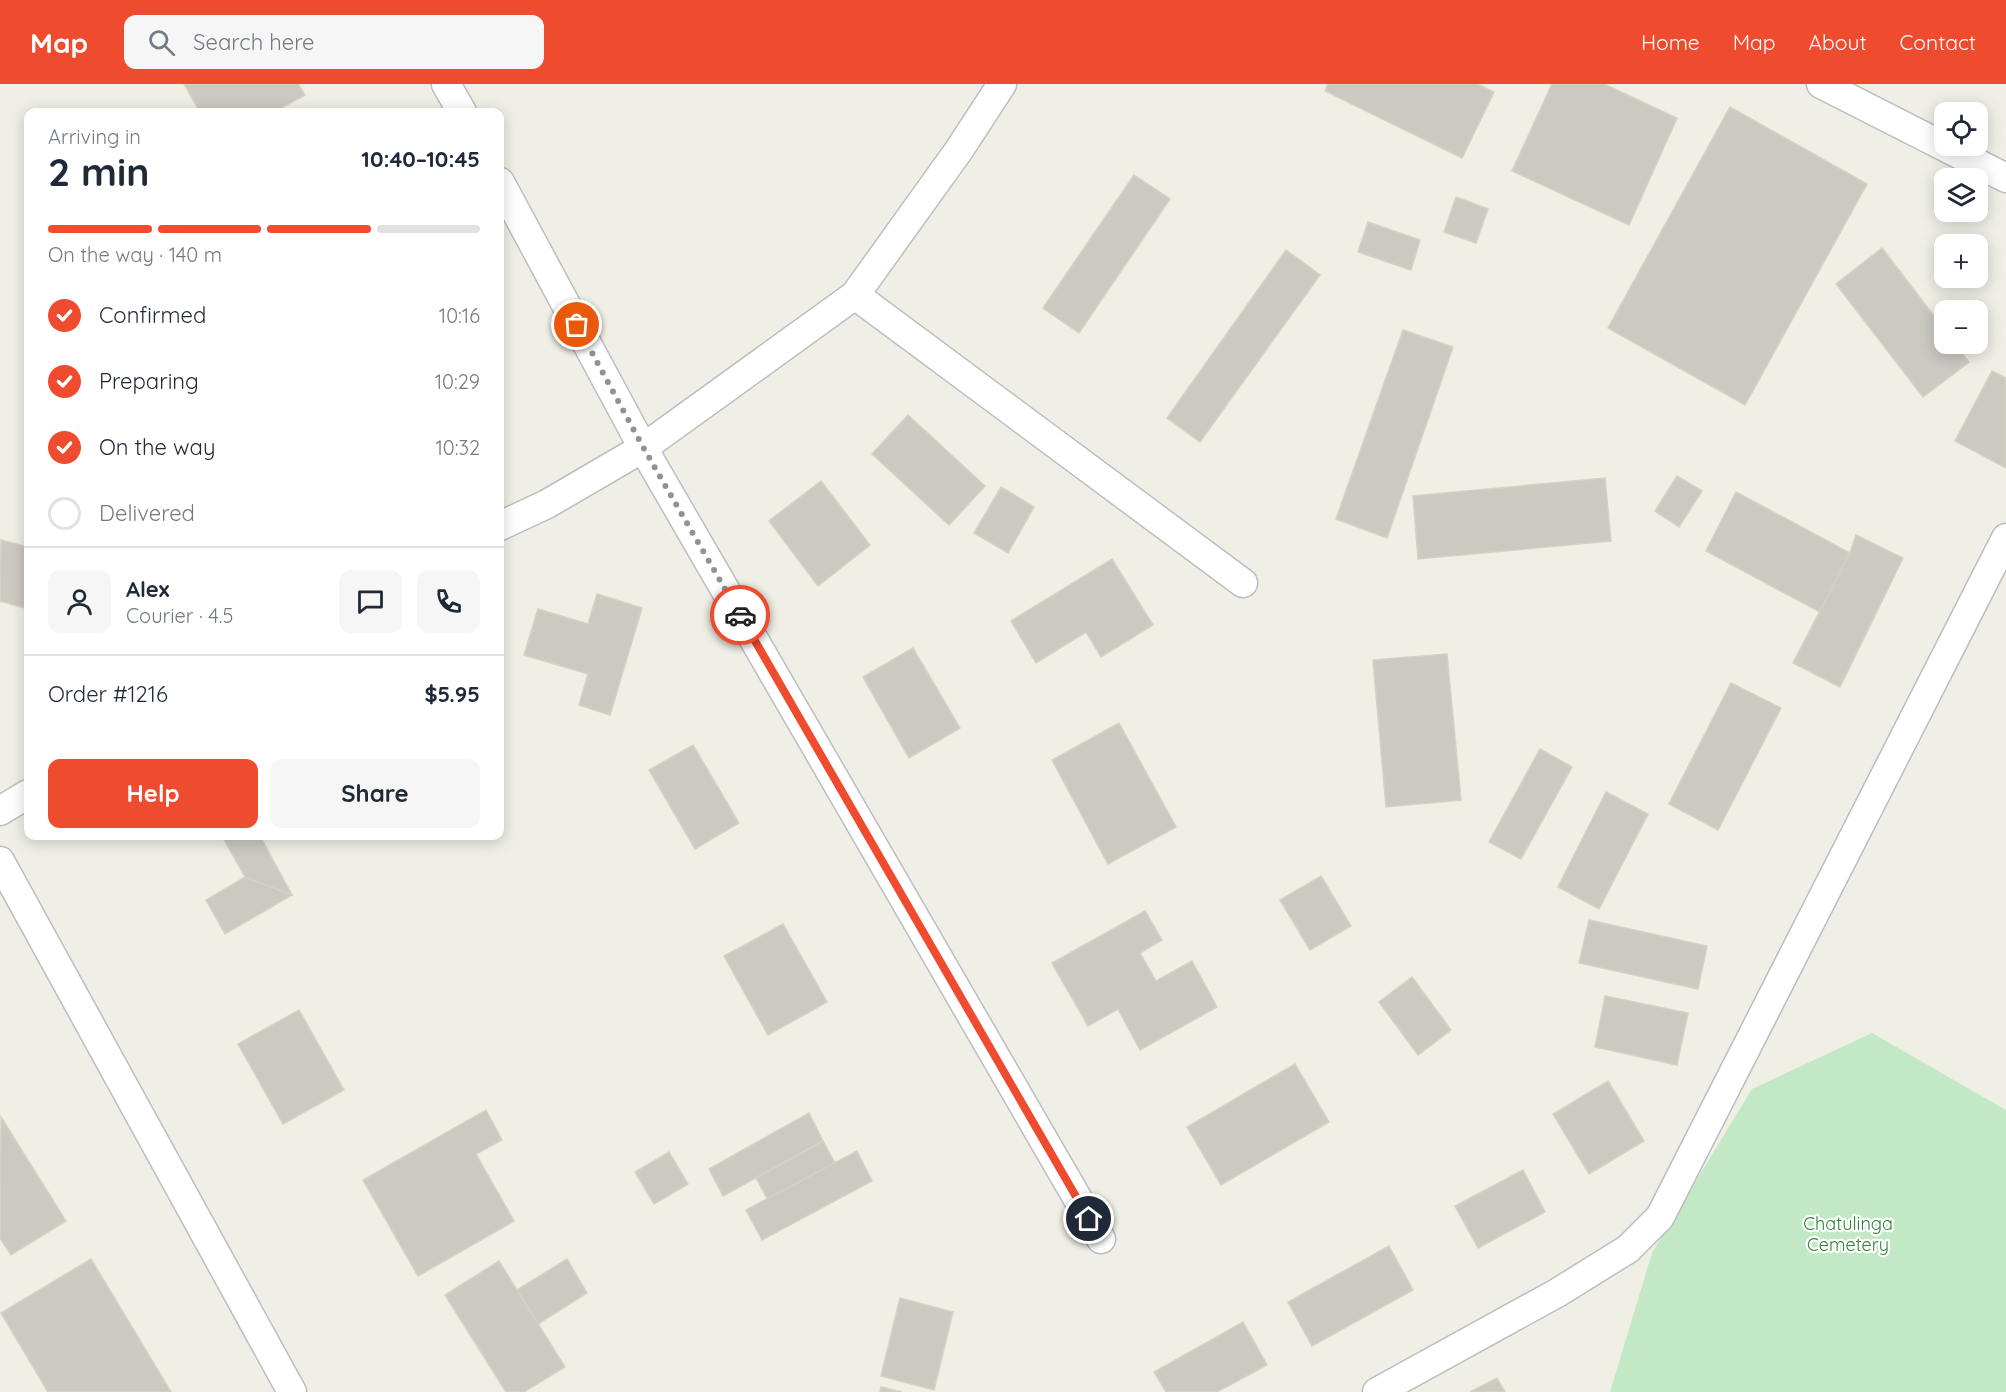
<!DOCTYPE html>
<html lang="en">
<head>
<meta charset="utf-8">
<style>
  :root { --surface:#fff; --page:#f6f6f7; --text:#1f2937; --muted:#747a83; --line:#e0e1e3; --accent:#ee4b2f }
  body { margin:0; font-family:Quicksand,sans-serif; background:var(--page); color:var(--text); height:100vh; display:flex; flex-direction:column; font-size:22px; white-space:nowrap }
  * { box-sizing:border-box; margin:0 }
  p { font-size:20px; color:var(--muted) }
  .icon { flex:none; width:33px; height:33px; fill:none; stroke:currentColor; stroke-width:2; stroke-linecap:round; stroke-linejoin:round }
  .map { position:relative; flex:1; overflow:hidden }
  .details { position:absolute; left:24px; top:24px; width:480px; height:732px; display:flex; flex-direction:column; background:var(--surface); border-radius:12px; box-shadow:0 3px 15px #0003 }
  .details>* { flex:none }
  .tools { position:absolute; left:1934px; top:18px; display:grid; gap:12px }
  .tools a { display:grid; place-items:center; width:54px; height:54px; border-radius:12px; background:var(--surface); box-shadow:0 3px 15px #0003; font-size:30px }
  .pin { position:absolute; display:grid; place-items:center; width:51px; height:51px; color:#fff; margin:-26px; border:3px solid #fff; border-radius:50%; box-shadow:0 2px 6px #0007 }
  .courier { position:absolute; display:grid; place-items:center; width:60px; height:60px; margin:-30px; border:4px solid #ee4b2f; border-radius:50%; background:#fff; color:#222; box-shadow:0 2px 8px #0007 }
  .headline em { font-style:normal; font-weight:800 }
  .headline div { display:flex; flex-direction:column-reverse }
  .headline { display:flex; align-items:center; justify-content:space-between; height:102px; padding:0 24px }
  h1 { font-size:39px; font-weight:800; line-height:45px }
  .bar { display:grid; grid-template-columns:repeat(4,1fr); gap:9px 6px; align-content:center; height:72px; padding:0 24px }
  .bar i { height:8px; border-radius:4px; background:var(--line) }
  .bar .selected { background:var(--accent) }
  .bar p { grid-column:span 4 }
  .line { display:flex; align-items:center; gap:15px; padding:0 24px; border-top:2px solid var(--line) }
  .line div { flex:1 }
  .round { display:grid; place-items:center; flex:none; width:63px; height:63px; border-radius:12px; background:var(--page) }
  ol { padding:0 24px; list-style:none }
  li { display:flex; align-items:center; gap:18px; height:66px }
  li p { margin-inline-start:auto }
  li .icon { padding:6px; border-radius:50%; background:var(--accent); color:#fff; stroke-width:4 }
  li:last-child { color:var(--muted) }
  li i { width:33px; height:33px; border:3px solid var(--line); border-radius:50% }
  .primary-button { display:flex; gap:12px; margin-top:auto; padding:12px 24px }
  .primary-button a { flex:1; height:69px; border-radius:12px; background:var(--accent); color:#fff; font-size:24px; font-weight:800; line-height:69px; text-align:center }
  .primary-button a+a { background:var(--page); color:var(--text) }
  header { display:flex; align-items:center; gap:36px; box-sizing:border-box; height:84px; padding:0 30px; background:var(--accent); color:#fff }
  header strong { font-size:28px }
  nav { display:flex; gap:33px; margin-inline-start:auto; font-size:21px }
  .search { width:420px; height:54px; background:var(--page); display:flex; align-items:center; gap:15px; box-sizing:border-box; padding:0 21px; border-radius:12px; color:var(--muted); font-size:22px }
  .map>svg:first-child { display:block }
  .green { fill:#c3e8c5 }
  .building { fill:#ccc9c3; stroke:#d5d1c4; stroke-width:1.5 }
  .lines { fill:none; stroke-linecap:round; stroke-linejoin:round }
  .minor-casing { stroke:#bbbdc2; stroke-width:31 }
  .minor { stroke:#fff; stroke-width:28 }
  .done { stroke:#919393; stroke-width:6; stroke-dasharray:0 10.8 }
  .route { stroke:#ee4b2f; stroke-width:8 }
  .labels { text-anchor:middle; stroke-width:4.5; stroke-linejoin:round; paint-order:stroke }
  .park-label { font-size:18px; fill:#32823b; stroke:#fff }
</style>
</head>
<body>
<header>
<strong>Map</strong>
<div class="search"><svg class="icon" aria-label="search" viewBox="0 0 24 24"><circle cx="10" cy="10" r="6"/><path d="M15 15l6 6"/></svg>Search here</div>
<nav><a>Home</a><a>Map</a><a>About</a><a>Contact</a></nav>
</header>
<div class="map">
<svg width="2006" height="1308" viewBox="0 0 2006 1308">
  <rect width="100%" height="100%" fill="#f0efe6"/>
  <!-- green -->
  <polygon class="green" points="1872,949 2006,1026 2006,1308 1610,1308 1652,1169 1752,1005"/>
  <!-- building -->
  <g class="building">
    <polygon points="184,0 298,0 305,11 274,28 200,28"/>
    <polygon points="1328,0 1477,0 1494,8 1462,74 1325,7"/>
    <polygon points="1552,0 1604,0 1677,34 1629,141 1512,87"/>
    <polygon points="1730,23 1867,100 1745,321 1608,244"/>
    <polygon points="1134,91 1170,115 1079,249 1043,224"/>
    <polygon points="1456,113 1488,125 1476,159 1444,148"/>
    <polygon points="1368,138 1420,156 1411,186 1358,168"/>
    <polygon points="1882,164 1944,245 1944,260 1955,260 1969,278 1923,313 1836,200"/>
    <polygon points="1286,166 1320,191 1200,358 1167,334"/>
    <polygon points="1403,246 1453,263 1387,454 1336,435"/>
    <polygon points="1992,287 2006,294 2006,384 1955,357"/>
    <polygon points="908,331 985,402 949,441 872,370"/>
    <polygon points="1677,392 1702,407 1679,443 1655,427"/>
    <polygon points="1605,394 1611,457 1418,475 1413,412"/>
    <polygon points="821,397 870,461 818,502 769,437"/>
    <polygon points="1001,403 1034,423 1008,469 974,449"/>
    <polygon points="1736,408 1850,469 1820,528 1706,467"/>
    <polygon points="1856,451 1903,474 1840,603 1793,579 1850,469"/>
    <polygon points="1,456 28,463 28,525 0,517"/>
    <polygon points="1112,475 1153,541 1101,573 1086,548 1036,579 1011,537"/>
    <polygon points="597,510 642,524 610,631 579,621 588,590 524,571 538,525 588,540"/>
    <polygon points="913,564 960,644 909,674 863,593"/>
    <polygon points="1447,570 1461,716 1386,723 1373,576"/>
    <polygon points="1731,599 1781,624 1718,746 1669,720"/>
    <polygon points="1119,639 1176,743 1108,780 1052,676"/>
    <polygon points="693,661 739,739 695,765 649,686"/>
    <polygon points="1540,665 1572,683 1521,775 1489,758"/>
    <polygon points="1606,708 1648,730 1599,825 1558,803"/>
    <polygon points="222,752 260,752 292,811 245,793"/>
    <polygon points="1321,792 1351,842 1310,866 1280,816"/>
    <polygon points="245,793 292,811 225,850 206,816"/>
    <polygon points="1145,827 1162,856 1140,869 1156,897 1192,877 1217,923 1140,966 1118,925 1088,942 1052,879"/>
    <polygon points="1589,836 1707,862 1698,905 1579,879"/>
    <polygon points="783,840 827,918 768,951 724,872"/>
    <polygon points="1412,893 1451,946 1418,971 1379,918"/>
    <polygon points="1605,912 1688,929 1677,981 1595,963"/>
    <polygon points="299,926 344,1006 283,1040 238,960"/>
    <polygon points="1295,980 1329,1038 1221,1101 1187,1043"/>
    <polygon points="1608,997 1644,1057 1589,1090 1553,1030"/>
    <polygon points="486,1026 502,1056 476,1070 514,1137 418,1192 363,1096"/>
    <polygon points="809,1029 823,1057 723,1112 709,1085"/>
    <polygon points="1,1033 66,1137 11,1171 0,1154"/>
    <polygon points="823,1057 835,1079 768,1116 756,1094"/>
    <polygon points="857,1067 872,1097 762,1156 746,1126"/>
    <polygon points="669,1068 688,1100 654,1120 635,1088"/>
    <polygon points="1523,1086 1545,1128 1478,1164 1455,1122"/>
    <polygon points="1389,1162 1413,1206 1312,1262 1288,1218"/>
    <polygon points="91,1175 171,1308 48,1308 1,1229"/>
    <polygon points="567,1175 587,1209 538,1240 517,1206"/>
    <polygon points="499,1177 565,1283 524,1308 506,1308 445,1211"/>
    <polygon points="900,1214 953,1228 934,1306 881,1292"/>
    <polygon points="1243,1238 1267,1281 1217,1308 1166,1308 1154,1288"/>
    <polygon points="1497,1294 1505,1308 1470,1308"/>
    <polygon points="881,1303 902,1308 880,1308"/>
  </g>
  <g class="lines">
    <defs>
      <g id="minor">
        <polyline points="446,0 462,28"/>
        <polyline points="1821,0 2006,94"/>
        <polyline points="500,98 643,364 1101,1155"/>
        <polyline points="855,211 1243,499"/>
        <polyline points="500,442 547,420 643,364 855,211 959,66 1002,0"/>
        <polyline points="0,727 28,710"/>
        <polyline points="0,777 292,1308"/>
        <polyline points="1377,1308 1557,1209 1628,1165 1660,1133 2006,454"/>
      </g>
    </defs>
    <!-- minor casing -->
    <use href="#minor" class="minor-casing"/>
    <!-- minor -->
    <use href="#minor" class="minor"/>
  </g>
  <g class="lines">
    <!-- done -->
    <polyline class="done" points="577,241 643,363 740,531"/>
    <!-- route -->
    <polyline class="route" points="740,531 1089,1135"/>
  </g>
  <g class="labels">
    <!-- park labels -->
    <g class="park-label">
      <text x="1848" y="1146">Chatulinga<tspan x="1848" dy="21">Cemetery</tspan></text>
    </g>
  </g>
</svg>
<div class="tools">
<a><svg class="icon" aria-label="locate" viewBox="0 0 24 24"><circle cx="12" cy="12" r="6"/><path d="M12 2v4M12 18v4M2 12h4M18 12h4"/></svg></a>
<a><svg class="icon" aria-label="layers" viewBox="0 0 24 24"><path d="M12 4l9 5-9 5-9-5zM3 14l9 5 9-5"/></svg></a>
<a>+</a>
<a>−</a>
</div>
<div class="pin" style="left:577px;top:241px;background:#ea580c"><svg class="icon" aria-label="bag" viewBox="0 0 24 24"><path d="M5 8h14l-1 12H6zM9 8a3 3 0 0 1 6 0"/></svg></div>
<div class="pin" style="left:1089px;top:1135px;background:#1f2937"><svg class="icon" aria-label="home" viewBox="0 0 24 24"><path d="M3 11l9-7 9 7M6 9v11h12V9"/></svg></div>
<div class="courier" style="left:740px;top:531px"><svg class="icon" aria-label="car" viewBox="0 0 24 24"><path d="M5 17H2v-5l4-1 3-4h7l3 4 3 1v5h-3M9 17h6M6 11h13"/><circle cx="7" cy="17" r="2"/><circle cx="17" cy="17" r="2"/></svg></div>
<section class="details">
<div class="headline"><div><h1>2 min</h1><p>Arriving in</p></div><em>10:40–10:45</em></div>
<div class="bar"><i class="selected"></i><i class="selected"></i><i class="selected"></i><i></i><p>On the way · 140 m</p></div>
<ol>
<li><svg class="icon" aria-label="check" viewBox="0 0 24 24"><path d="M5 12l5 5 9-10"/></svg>Confirmed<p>10:16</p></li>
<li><svg class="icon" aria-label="check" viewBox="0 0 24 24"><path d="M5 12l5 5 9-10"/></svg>Preparing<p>10:29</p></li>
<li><svg class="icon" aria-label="check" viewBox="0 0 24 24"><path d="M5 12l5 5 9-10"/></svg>On the way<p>10:32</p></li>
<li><i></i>Delivered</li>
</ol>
<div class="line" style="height:108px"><a class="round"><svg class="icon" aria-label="person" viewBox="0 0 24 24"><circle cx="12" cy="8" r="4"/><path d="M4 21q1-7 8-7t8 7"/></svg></a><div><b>Alex</b><p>Courier · 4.5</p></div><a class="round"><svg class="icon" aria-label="chat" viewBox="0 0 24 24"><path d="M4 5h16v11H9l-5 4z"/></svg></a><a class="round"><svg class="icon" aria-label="phone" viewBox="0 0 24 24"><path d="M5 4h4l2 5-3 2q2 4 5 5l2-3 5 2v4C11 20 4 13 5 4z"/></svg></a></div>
<div class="line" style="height:78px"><div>Order #1216</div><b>$5.95</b></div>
<div class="primary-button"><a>Help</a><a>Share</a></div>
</section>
</div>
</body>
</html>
